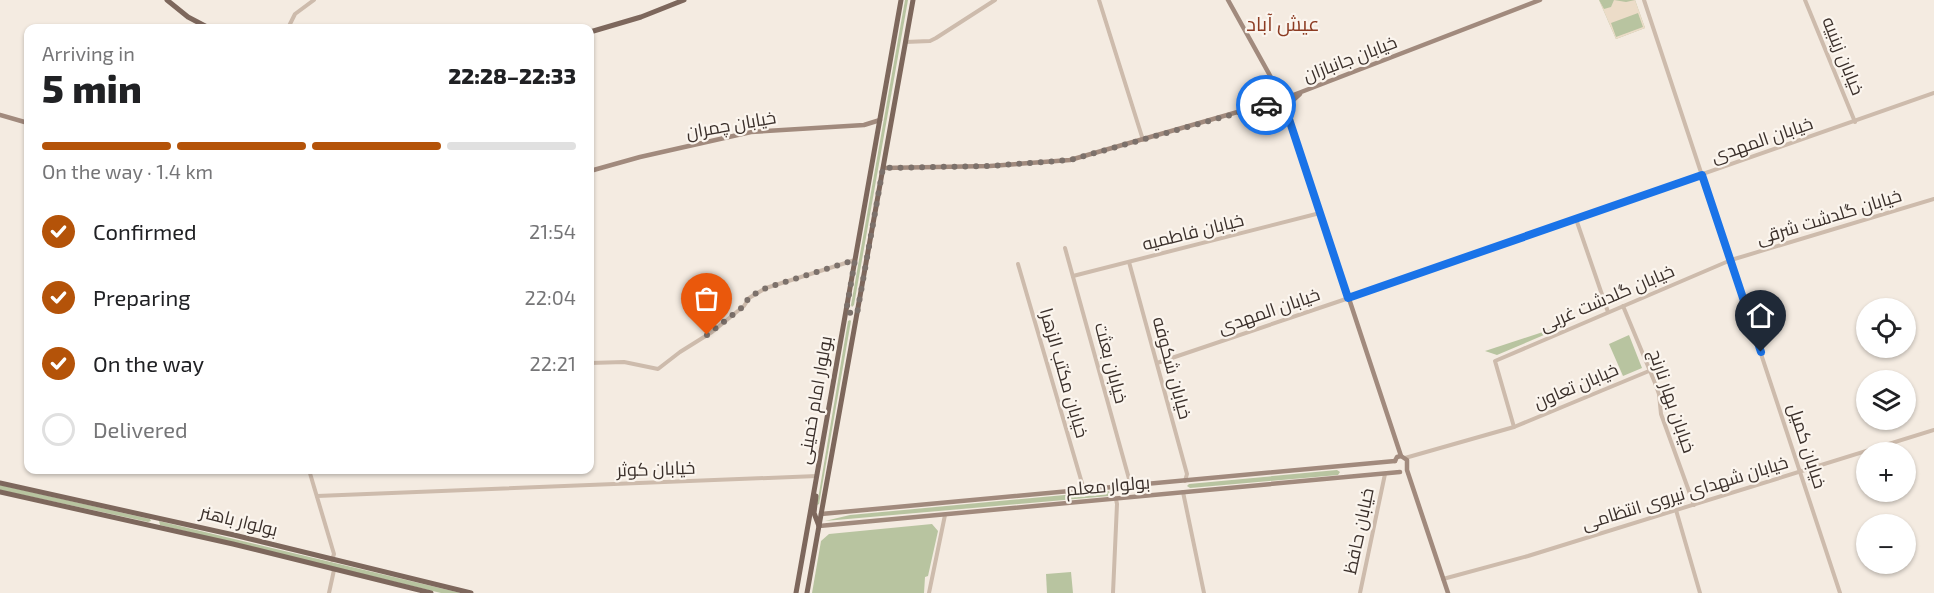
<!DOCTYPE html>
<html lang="en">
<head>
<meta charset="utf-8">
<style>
  :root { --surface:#fff; --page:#f6f6f6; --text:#202124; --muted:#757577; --line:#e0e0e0; --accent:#b45309 }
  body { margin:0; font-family:"Exo 2",Cairo,sans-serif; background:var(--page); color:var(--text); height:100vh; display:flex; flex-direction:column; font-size:22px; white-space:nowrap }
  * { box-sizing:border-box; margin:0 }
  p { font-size:20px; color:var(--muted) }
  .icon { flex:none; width:33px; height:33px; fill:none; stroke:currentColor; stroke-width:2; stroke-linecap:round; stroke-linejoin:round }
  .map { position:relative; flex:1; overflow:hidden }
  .details { position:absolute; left:24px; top:24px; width:570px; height:450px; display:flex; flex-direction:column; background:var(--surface); border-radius:12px; box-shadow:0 2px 4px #0004 }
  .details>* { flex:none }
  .buttons { position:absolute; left:1856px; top:298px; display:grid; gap:12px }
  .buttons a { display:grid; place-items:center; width:60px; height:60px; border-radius:50%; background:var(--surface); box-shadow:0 2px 4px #0004; font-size:30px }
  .pin { position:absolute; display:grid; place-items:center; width:51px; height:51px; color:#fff; margin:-62px -26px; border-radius:50% 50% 50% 0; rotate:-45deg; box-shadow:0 0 6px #0007 }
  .pin .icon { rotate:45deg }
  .courier { position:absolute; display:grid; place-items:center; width:60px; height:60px; margin:-30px; border:4px solid #1a73e8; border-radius:50%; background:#fff; color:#222; box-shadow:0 2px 8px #0007 }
  .head em { font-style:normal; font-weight:800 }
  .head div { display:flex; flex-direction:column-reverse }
  .head { display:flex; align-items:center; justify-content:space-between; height:102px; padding:0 18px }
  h1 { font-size:39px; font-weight:800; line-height:45px }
  .bar { display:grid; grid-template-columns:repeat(4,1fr); gap:9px 6px; align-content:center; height:72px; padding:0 18px }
  .bar i { height:8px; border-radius:4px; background:var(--line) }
  .bar .active { background:var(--accent) }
  .bar p { grid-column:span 4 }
  ol { padding:0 18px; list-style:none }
  li { display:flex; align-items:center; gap:18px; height:66px }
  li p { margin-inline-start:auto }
  li .icon { padding:6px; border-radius:50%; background:var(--accent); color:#fff; stroke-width:4 }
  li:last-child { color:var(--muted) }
  li i { width:33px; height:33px; border:3px solid var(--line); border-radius:50% }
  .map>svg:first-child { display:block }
  .green { fill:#b8c4a0 }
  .plaza { fill:#ecdcc8; fill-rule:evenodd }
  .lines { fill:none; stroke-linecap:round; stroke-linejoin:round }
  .tertiary { stroke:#cdbbac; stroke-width:4 }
  .secondary { stroke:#a18a7d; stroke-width:4.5 }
  .primary { stroke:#7d675c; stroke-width:5 }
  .done { stroke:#7c716b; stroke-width:6; stroke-dasharray:0 10.8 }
  .route { stroke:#1a73e8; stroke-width:8 }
  .labels { text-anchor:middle; stroke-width:4.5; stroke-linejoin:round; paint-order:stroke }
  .street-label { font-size:18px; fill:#3b302b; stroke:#fbf5ee }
  .neighbourhood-label { font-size:20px; fill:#8c3b22; stroke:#fbf5ee }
</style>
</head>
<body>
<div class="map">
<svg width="1934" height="593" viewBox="0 0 1934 593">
  <rect width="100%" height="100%" fill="#f4ebe1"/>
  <!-- green -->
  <g class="green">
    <polygon points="905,0 908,0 854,305 852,307 851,305"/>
    <polygon points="1599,0 1635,0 1645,28 1616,39"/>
    <polygon points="850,320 851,321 819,504 817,505 848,321"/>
    <polygon points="1558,327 1558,329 1497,355 1485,351"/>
    <polygon points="1629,335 1642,368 1623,376 1609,344"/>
    <polygon points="1337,470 1340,472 1338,475 1190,488 1187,486 1189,484"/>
    <polygon points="0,485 150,519 151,521 148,522 0,490"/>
    <polygon points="1108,491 1111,493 1109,496 825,521 850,515"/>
    <polygon points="159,521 461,593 441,593 160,525"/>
    <polygon points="932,524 938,531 928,576 925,577 924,593 812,593 821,541 829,534"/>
    <polygon points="1071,572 1073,593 1047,593 1046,574"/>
  </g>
  <!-- plaza -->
  <path class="plaza" d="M1599,0L1604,9L1611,7L1614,0L1626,2L1635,0L1645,28L1616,39ZM1638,13L1643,27L1616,37L1611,23Z"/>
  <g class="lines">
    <!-- tertiary -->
    <g class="tertiary">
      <polyline points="1099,0 1143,140"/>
      <polyline points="1644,0 1840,593"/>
      <polyline points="1805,0 1855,122"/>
      <polyline points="288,28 295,14 314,0"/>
      <polyline points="905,42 930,41 936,38 995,0"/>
      <polyline points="1576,219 1608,312"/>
      <polyline points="1065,248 1131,486"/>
      <polyline points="1129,262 1187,474 1185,481"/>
      <polyline points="1018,264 1084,490"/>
      <polyline points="1073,276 1320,213"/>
      <polyline points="1623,306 1655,383 1659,394 1661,414 1694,505"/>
      <polyline points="590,363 624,362 658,369 680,352 712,332 744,306 749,298 766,288 855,260"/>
      <polyline points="1157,363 1343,300 1934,93"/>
      <polyline points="1514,427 1495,361 1731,260 1934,199"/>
      <polyline points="1405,458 1514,427 1649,371"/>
      <polyline points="309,470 334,554 332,560"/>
      <polyline points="1183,492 1204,593"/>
      <polyline points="317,496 817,476"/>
      <polyline points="1676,510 1700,593"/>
      <polyline points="1443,579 1528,556 1934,430"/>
      <polyline points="329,593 334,570"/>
      <polyline points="929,593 945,515"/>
      <polyline points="1113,593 1117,504 1116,499"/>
      <polyline points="1360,593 1385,474"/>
    </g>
    <!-- secondary -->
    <g class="secondary">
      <polyline points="1228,0 1283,99 1401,456"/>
      <polyline points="1267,106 1280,109 1288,116"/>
      <polyline points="1288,110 1290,103 1300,94"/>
      <polyline points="0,115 28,123"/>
      <polyline points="883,168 990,166 1070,160 1283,99 1540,0"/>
      <polyline points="590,171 640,157 751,132 864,125 880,120"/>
      <polyline points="1395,461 1397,457 1401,456 1407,460 1407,470 1448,593"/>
      <polyline points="821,514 1395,461"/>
      <polyline points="819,526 1400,472"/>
    </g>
    <!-- primary -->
    <g class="primary">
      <polyline points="167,0 188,17 209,28"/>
      <polyline points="590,32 641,17 684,0"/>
      <polyline points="0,483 234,535 471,593"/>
      <polyline points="0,492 233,544 431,593"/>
      <polyline points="816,496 814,513 819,526"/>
      <polyline points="796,593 901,0"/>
      <polyline points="807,593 913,0"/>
    </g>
  </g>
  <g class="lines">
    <!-- done -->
    <polyline class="done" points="707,335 744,306 749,297 766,288 855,260 846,312 857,314 883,168 990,166 1070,160 1266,105"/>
    <!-- route -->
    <polyline class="route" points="1266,105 1280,110 1288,116 1348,298 1702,175 1761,352"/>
  </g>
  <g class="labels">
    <!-- street labels -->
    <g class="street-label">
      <text transform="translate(1843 56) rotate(68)" y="6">خیابان زینبیه</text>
      <text transform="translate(1350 59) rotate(-21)" y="6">خیابان جانبازان</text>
      <text transform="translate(731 125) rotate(-10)" y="6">خیابان چمران</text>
      <text transform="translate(1762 140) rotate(-19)" y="6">خیابان المهدی</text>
      <text transform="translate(1829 217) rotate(-17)" y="6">خیابان گلدشت شرقی</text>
      <text transform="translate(1193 232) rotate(-14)" y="6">خیابان فاطمیه</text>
      <text transform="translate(1607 298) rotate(-23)" y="6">خیابان گلدشت غربی</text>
      <text transform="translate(1269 311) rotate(-19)" y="6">خیابان المهدی</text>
      <text transform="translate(1111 363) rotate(75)" y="6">خیابان بعثت</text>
      <text transform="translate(1172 368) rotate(75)" y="6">خیابان شکوفه</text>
      <text transform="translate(1064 373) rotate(74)" y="6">خیابان مکتب الزهرا</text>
      <text transform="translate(1576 386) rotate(-23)" y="6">خیابان تعاون</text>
      <text transform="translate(815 400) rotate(-80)" y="6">بولوار امام خمینی</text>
      <text transform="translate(1672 401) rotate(71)" y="6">خیابان بهار نارنج</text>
      <text transform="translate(1807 446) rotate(72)" y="6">خیابان کمیل</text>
      <text transform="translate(656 469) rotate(-2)" y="6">خیابان کوثر</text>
      <text transform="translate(1108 486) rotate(-5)" y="6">بولوار معلم</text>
      <text transform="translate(1685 493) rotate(-17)" y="6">خیابان شهدای نیروی انتظامی</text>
      <text transform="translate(239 521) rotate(14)" y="6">بولوار باهنر</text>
      <text transform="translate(1359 531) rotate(-78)" y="6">خیابان حافظ</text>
    </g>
    <!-- neighbourhood labels -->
    <g class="neighbourhood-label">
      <text x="1283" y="31">عیش آباد</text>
    </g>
  </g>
</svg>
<div class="buttons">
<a><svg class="icon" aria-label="locate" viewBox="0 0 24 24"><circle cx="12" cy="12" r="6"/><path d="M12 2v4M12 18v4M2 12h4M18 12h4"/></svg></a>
<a><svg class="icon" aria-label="layers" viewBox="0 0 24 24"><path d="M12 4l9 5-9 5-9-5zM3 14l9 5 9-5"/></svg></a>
<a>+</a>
<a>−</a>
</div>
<div class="pin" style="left:707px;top:335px;background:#ea580c"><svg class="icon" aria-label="bag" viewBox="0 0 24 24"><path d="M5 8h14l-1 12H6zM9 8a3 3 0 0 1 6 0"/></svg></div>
<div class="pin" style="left:1761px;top:352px;background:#1f2937"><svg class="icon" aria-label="home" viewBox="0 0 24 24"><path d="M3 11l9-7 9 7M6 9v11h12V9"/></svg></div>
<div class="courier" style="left:1266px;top:105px"><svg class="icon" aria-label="car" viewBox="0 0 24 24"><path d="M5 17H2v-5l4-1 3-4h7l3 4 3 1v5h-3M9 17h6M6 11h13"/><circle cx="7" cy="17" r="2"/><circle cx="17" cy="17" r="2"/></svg></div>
<section class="details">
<div class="head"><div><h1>5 min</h1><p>Arriving in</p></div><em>22:28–22:33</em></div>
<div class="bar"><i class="active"></i><i class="active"></i><i class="active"></i><i></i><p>On the way · 1.4 km</p></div>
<ol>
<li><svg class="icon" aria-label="check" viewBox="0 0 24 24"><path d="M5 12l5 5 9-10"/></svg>Confirmed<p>21:54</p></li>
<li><svg class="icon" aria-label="check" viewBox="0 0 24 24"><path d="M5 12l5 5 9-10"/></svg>Preparing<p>22:04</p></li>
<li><svg class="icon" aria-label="check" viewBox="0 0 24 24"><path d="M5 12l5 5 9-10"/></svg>On the way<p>22:21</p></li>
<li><i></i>Delivered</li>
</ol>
</section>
</div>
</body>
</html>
